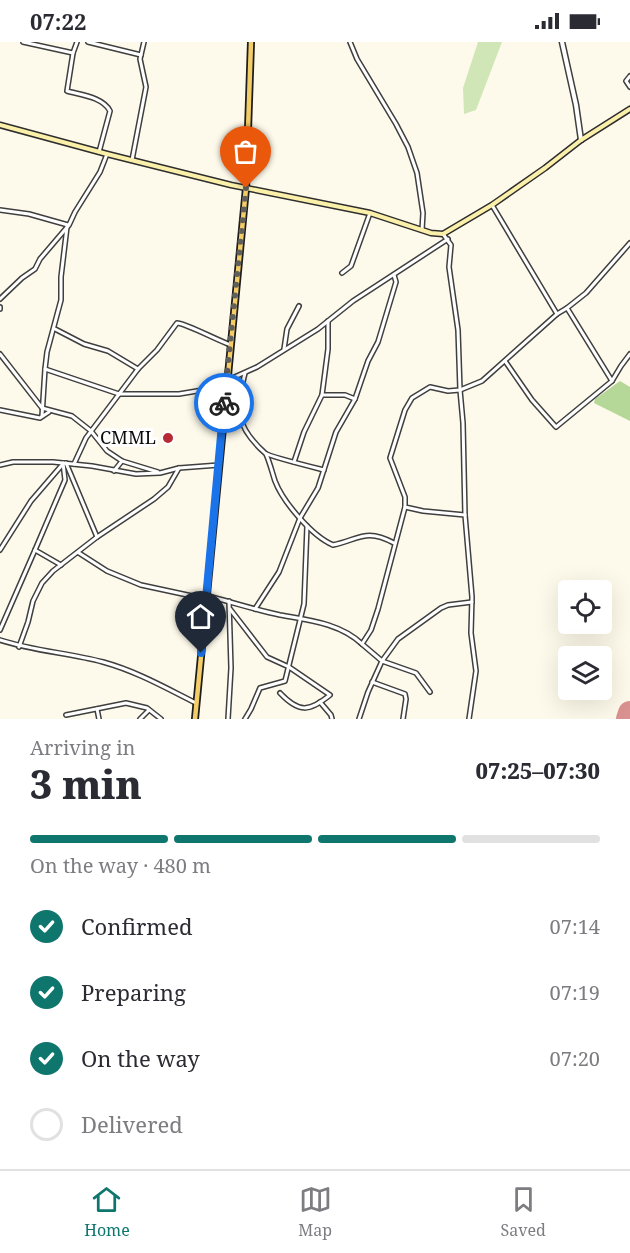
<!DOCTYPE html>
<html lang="en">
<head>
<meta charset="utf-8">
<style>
  :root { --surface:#fff; --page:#f7f7f7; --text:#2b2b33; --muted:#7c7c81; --line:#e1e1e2; --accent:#0f766e }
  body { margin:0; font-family:"Noto Serif",serif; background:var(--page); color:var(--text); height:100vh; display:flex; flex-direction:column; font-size:22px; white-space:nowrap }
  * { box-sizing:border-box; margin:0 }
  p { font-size:20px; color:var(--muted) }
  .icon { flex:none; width:33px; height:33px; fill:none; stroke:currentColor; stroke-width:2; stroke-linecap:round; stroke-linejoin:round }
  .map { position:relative; height:677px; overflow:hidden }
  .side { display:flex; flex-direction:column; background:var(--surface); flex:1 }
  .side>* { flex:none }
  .controls { position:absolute; left:558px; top:538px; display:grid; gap:12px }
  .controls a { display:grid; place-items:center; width:54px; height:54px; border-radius:6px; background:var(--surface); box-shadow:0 6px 24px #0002; font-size:30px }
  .pin { position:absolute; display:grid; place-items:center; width:51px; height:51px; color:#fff; margin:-62px -26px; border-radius:50% 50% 50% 0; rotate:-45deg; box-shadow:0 0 6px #0007 }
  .pin .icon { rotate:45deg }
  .courier { position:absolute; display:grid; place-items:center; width:60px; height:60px; margin:-30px; border:4px solid #1a73e8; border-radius:50%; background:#fff; color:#222; box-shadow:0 2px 8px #0007 }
  .headline em { font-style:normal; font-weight:800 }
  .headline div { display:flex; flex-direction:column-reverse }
  .headline { display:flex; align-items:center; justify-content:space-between; height:102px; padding:0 30px }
  h1 { font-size:39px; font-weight:800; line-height:45px }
  .bar { display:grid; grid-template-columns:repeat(4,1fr); gap:9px 6px; align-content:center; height:72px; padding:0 30px }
  .bar i { height:8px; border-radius:4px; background:var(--line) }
  .bar .on { background:var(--accent) }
  .bar p { grid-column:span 4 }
  ol { padding:0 30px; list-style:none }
  li { display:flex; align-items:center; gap:18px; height:66px }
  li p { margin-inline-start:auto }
  li .icon { padding:6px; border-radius:50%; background:var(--accent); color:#fff; stroke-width:4 }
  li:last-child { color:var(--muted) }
  li i { width:33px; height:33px; border:3px solid var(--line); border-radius:50% }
  .status { display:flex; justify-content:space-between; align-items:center; height:42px; padding:0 30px; background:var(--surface); direction:ltr }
  .status svg { height:16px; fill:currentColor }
  .menu { display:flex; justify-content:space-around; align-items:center; height:84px; border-top:2px solid var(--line); background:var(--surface); font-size:16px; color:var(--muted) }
  .menu a { display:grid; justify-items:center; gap:3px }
  .menu .on { color:var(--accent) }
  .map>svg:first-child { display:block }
  .green { fill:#d1e6b7 }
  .forest { fill:#b5d797 }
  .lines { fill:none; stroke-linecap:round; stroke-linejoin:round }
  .runway { stroke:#da9290; stroke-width:24 }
  .minor-casing { stroke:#3f3f3f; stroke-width:6 }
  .tertiary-casing { stroke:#3f3f3f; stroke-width:7 }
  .secondary-casing { stroke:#2e2e2e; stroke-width:7 }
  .primary-casing { stroke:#1d1d1d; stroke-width:8 }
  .minor { stroke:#fff; stroke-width:3 }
  .tertiary { stroke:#fff; stroke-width:4 }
  .secondary { stroke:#fbf0a9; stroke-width:4 }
  .primary { stroke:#f3cd67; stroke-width:4.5 }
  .done { stroke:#615f5a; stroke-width:6; stroke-dasharray:0 10.8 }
  .route { stroke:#1a73e8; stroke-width:8 }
  .poi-dot { fill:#b52a34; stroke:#fff; stroke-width:2 }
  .labels { text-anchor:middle; stroke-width:6; stroke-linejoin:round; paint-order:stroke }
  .poi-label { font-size:18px; fill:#0c0c0c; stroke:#fff; text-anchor:end }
</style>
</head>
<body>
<div class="status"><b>07:22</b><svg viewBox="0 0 49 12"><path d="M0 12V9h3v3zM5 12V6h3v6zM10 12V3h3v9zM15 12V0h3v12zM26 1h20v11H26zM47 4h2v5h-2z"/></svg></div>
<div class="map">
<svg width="630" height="677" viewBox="0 0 630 677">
  <rect width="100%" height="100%" fill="#fefaeb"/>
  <!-- green -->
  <polygon class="green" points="478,0 502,0 476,68 464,72 463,46"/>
  <!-- forest -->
  <polygon class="forest" points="620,339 630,345 630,379 594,361 595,357"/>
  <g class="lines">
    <!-- runway -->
    <polyline class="runway" points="628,677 630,671"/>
    <defs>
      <g id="minor">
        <polyline points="23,0 73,11 77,0"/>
        <polyline points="88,0 141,13"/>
        <polyline points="350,0 357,17 396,82 408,105 417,131 423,171 422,188"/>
        <path d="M73,11L67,49C81,53 103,55 110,69L99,110"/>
        <polyline points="630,34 626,39 630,45"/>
        <polyline points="132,118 146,45 140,17 144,0"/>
        <polyline points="0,168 29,172 68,183"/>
        <polyline points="443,192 451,203 449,225 458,288 460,348 463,381 465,473 472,555 471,591 476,629 469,677"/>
        <polyline points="342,231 351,224 370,171"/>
        <polyline points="0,257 22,236 35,227 40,217 69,183 75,170 100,130 107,112"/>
        <polyline points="0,265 0,267"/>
        <polyline points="567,266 586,251 630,201"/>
        <polyline points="55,287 84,302 108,309 138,327"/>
        <polyline points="284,307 287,287 299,264"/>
        <polyline points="0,312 42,366 72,374 91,389 107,409 122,419 158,430"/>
        <polyline points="505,319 532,358 556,385 612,339 567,266 557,272"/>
        <polyline points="45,327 119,352 179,352 203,348 225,355"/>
        <path d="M245,331C236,368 235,384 265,411C268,414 316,426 324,428"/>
        <polyline points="228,338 257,325 318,287 353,259 448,197"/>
        <polyline points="612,339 621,324 630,312"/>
        <polyline points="322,353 345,353 355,357"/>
        <polyline points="0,368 40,376 49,370"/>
        <polyline points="42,374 45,327 47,310 61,258 61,235 67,185"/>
        <path d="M266,412C270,421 272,430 275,439C283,460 312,494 333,503C360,497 366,486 394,501"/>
        <polyline points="294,420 304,390 322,353 328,307 328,279"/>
        <polyline points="66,421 97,495"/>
        <path d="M74,422L86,396L138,327L157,308L177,281C185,281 219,299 231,303"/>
        <polyline points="0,423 13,420 53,420 92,424 136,432 160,431 179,426 219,423"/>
        <polyline points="114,429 122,419"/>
        <polyline points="465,473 423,469 405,465 405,455 390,416 405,368 412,356 430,345 448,349 460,348 482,339 557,272 492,163"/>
        <polyline points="0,508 31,459 62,423"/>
        <polyline points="79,511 107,529 141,543 206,557"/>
        <polyline points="61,523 35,508 65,438 63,421"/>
        <path d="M208,554C231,560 256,568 280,573C308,578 340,581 362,602"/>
        <path d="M230,567L267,615L289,625L330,653C309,670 299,671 280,651"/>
        <polyline points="255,567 279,530 300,476 318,446 336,390 355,357 368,319 378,300 396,240 394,233"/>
        <polyline points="0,588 35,508"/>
        <path d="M0,598C34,609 69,611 103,620C136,629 166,646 196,661"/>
        <polyline points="19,605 28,580 33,559 42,541 53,529 97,495 154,457 168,445 179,426"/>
        <polyline points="372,640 405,652 406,657 403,677"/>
        <polyline points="430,650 416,631 382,619 398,597 441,566 448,563 472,560"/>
        <polyline points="320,660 331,673 332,677"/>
        <polyline points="97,667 99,677"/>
        <polyline points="66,673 126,661 147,666 161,677"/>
        <polyline points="140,677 149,668"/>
        <polyline points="228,677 231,626 229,559"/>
        <polyline points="245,677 251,667 260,646 285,639 304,562 307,484"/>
        <polyline points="359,677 368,650 382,619 362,602 371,588 378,567 405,465"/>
      </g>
      <polyline id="tertiary" points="562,0 576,63 581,98"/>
      <polyline id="secondary" points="0,83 107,112 231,143 370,171 431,191 443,192 492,163 545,126 581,98 630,67"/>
      <polyline id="primary" points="195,677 246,146 251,0"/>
    </defs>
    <!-- minor casing -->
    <use href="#minor" class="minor-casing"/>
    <!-- tertiary casing -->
    <use href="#tertiary" class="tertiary-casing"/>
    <!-- secondary casing -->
    <use href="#secondary" class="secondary-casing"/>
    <!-- primary casing -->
    <use href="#primary" class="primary-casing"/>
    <!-- minor -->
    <use href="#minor" class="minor"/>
    <!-- tertiary -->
    <use href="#tertiary" class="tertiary"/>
    <!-- secondary -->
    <use href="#secondary" class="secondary"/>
    <!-- primary -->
    <use href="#primary" class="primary"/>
  </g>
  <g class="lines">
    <!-- done -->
    <polyline class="done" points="224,361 246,146"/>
    <!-- route -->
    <polyline class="route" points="201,611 224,361"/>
  </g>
  <!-- markers -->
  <circle class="poi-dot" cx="168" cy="396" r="6"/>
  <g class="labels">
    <!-- poi labels -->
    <g class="poi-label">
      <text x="156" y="402">CMML</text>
    </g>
  </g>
</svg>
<div class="controls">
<a><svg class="icon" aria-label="locate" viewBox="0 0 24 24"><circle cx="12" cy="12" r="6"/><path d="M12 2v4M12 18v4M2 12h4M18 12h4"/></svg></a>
<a><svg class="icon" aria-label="layers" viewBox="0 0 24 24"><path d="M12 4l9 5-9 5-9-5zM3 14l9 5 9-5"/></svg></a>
</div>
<div class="pin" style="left:246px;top:146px;background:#ea580c"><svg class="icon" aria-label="bag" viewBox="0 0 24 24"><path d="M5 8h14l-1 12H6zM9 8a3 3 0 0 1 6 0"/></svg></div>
<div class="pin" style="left:201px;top:611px;background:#1f2937"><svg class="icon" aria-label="home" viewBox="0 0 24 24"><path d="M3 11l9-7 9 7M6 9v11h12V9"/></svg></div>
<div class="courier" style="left:224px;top:361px"><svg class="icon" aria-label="bike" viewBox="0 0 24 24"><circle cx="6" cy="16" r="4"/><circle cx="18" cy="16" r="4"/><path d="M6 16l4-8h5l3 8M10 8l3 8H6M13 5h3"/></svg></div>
</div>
<section class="side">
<div class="headline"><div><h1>3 min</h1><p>Arriving in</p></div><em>07:25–07:30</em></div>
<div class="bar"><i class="on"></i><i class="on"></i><i class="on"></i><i></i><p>On the way · 480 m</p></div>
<ol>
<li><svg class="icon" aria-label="check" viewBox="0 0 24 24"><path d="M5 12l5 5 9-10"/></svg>Confirmed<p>07:14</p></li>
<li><svg class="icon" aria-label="check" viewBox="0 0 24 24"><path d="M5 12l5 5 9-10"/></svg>Preparing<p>07:19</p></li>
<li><svg class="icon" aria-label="check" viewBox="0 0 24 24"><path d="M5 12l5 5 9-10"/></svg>On the way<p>07:20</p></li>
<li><i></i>Delivered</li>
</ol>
</section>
<nav class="menu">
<a class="on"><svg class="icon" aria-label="home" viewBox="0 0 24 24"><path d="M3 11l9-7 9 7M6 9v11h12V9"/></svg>Home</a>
<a><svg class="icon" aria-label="map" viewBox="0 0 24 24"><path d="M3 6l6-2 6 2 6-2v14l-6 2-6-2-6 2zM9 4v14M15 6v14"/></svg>Map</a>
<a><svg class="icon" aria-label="saved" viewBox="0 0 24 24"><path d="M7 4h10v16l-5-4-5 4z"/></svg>Saved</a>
</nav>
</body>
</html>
